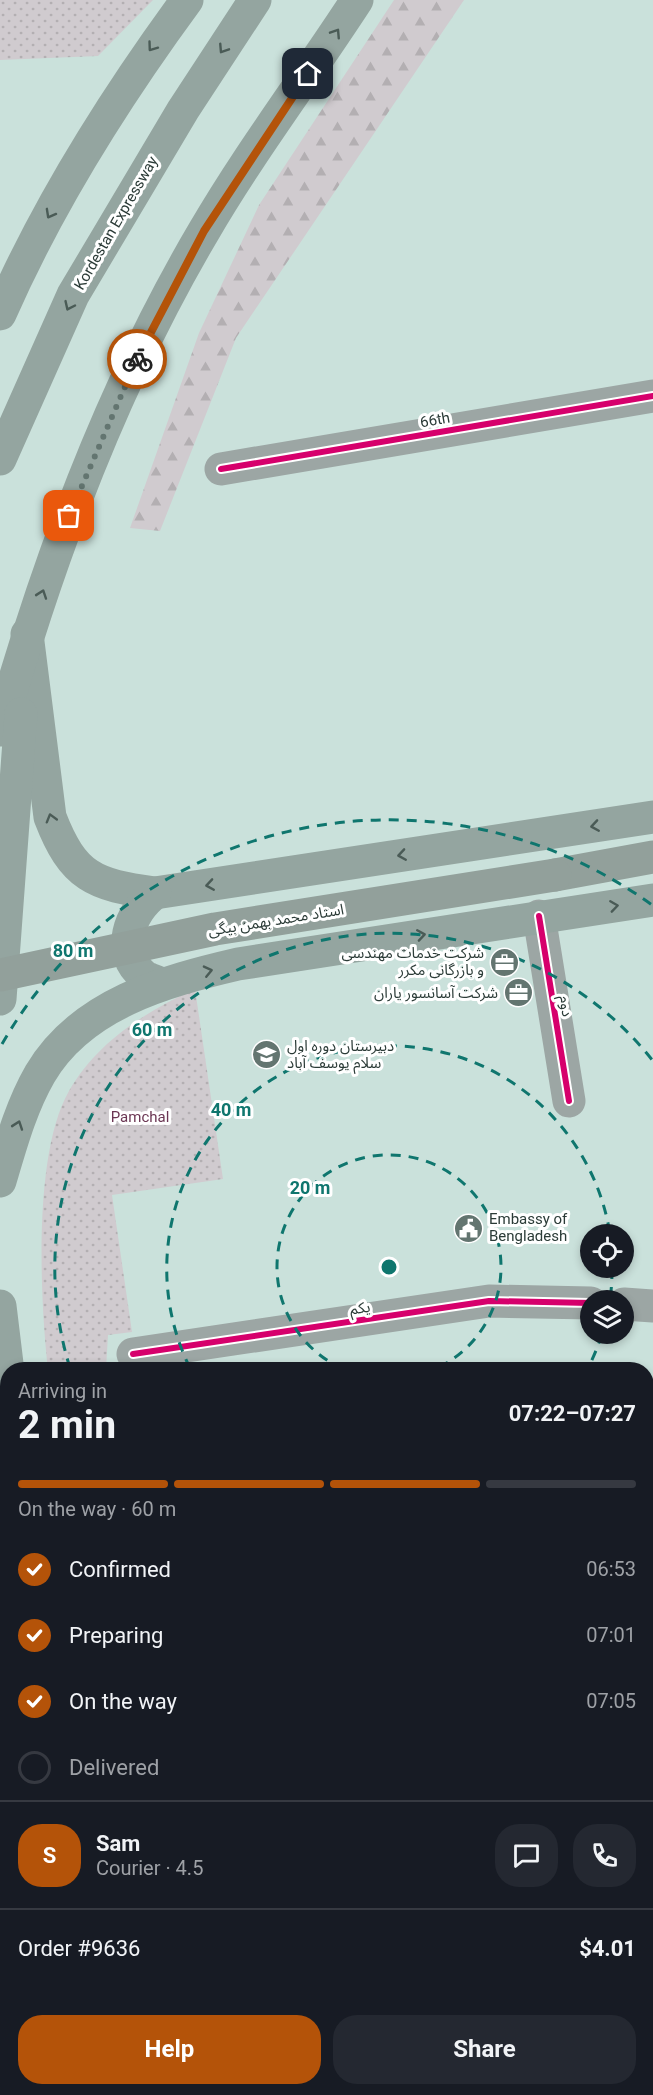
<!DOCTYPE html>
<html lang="en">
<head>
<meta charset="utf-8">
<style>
  :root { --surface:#171b24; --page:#242831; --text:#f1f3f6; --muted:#9ea1a6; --line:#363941; --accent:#b45309 }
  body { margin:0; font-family:Roboto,"Noto Sans Arabic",sans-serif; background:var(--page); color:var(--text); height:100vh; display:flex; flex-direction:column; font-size:22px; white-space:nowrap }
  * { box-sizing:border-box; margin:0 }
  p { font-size:20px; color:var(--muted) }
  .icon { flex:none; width:33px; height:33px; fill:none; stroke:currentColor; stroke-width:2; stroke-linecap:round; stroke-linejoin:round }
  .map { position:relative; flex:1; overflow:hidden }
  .details { position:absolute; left:0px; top:1362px; width:654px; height:734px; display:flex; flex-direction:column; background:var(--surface); border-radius:24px 24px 0 0; box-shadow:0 3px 9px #0003 }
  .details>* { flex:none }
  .controls { position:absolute; left:580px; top:1224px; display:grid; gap:12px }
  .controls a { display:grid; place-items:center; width:54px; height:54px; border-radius:50%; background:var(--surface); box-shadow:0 3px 9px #0003; font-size:30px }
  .pin { position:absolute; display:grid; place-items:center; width:51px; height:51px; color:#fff; margin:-26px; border-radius:12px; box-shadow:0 3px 9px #0006 }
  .courier { position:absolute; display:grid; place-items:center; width:60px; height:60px; margin:-30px; border:4px solid #b45309; border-radius:50%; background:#fff; color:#222; box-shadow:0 2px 8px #0007 }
  .head em { font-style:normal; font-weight:700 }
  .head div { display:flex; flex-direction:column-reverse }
  .head { display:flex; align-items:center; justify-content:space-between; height:102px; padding:0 18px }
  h1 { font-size:39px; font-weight:700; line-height:45px }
  .bar { display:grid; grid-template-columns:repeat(4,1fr); gap:9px 6px; align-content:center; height:72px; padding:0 18px }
  .bar i { height:8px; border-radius:4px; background:var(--line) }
  .bar .active { background:var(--accent) }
  .bar p { grid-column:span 4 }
  .line { display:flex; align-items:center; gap:15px; padding:0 18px; border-top:2px solid var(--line) }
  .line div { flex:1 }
  .round { display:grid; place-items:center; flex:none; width:63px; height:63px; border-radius:24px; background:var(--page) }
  ol { padding:0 18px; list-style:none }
  li { display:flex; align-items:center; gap:18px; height:66px }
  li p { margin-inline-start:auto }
  li .icon { padding:6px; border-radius:50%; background:var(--accent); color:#fff; stroke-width:4 }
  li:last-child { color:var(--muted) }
  li i { width:33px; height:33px; border:3px solid var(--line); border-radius:50% }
  .cta { display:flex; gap:12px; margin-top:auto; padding:12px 18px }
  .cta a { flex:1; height:69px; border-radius:24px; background:var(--accent); color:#fff; font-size:24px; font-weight:700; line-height:69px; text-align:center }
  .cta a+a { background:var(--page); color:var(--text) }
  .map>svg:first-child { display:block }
  .grass { fill:url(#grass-tufts) }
  .forest { fill:url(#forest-firs) }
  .park { fill:url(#park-dots) }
  .garden { fill:url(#garden-furrows) }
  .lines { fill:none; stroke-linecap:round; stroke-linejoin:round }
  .highway-tunnel { stroke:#aac0ba; stroke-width:33; stroke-dasharray:33 16; stroke-linecap:butt }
  .minor { stroke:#9ca6a4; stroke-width:33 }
  .major { stroke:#92a09b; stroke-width:33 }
  .highway { stroke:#94a5a0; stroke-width:33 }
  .major-bridge { stroke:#92a09b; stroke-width:33 }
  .cycleway-casing { stroke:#fff; stroke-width:10 }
  .cycleway { stroke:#d6006c; stroke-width:6 }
  .oneway { stroke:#4a5b56 }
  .done { stroke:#637570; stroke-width:6; stroke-dasharray:0 10.8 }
  .route { stroke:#b45309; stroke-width:8 }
  .ring { fill:none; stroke:#0f766e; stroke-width:3; stroke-dasharray:10 8 }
  .labels { text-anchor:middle; stroke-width:6; stroke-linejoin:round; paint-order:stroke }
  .street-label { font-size:15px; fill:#2b3b37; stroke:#fff }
  .poi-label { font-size:15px; fill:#2b3b37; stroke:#fff; text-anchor:end }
  .park-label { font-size:15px; fill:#6b3653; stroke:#fff }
  .centre { fill:#0f766e; stroke:#fff; stroke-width:3 }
  .ring-label { font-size:18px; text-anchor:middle; font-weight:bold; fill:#0f766e; stroke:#fff; stroke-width:6; stroke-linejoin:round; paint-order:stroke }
</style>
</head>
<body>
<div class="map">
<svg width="653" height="2095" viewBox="0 0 653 2095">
  <defs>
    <pattern id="grass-tufts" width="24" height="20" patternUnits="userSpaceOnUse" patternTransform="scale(1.5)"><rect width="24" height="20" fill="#d0cbcf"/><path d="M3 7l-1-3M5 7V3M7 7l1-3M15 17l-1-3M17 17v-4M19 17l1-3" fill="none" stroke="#b3afb2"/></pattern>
    <pattern id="forest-firs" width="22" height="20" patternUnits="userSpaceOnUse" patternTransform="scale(1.5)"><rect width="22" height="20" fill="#d0cbcf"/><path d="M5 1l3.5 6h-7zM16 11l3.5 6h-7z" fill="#b3afb2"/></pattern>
    <pattern id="park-dots" width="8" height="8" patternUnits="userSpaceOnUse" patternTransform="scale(1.5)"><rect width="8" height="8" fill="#d0cbcf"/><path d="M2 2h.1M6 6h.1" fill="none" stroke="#b3afb2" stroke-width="1.8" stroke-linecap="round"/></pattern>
    <pattern id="garden-furrows" width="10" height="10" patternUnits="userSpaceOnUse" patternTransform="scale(1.5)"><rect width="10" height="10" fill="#d0cbcf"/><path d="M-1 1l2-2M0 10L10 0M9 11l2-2" fill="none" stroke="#b3afb2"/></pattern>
  </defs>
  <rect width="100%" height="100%" fill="#cae1db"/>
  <!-- grass -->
  <polygon class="grass" points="206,2088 274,2088 267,2095 208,2095"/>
  <!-- forest -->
  <polygon class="forest" points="394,0 464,0 236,338 160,531 130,528 199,333 259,205"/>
  <!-- park -->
  <g class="park">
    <polygon points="0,0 153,0 98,56 0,60"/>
    <path d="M195,989L223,1179L112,1195L132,1332L108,1335L106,1369L48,1370C40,1298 33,1153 69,1091C97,1042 145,1012 195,989Z"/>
  </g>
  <!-- garden -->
  <g class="garden">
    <polygon points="0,1512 8,1545 7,1678 0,1628"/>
    <polygon points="92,2088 158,2088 160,2095 93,2095"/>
    <polygon points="331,2088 628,2088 636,2095 321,2095"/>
  </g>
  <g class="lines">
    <!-- highway-tunnel -->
    <polyline class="highway-tunnel" points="2,2095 8,2087"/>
    <!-- minor -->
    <g class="minor">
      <polyline points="221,469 653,396"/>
      <polyline points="539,916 569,1101"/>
      <polyline points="624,1304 653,1306"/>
      <polyline points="133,1354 489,1301 591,1303"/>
    </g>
    <!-- major -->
    <polyline class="major" points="555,875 653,857"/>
    <!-- highway -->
    <g class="highway">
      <path d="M0,314C49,202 115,98 187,0"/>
      <polyline points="0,459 73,295 183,110 255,0"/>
      <path d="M27,634L50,817C73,877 94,885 155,893L653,817"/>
      <path d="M0,730C48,559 113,385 204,231C250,152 307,77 357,0"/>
      <path d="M155,893C130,911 114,953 144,976C148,979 156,981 161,984"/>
      <polyline points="0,999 21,714"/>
      <path d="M0,1181C11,1144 21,1107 40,1074C81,1004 165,981 238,964L653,900"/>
      <polyline points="0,1306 8,1372"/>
      <polyline points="0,1871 8,1904"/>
      <polyline points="646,1991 653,1995"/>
      <polyline points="646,2084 653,2090"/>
      <polyline points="50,2088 51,2095"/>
      <polyline points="187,2088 189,2095"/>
      <polyline points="291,2095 298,2088"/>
    </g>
    <!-- major-bridge -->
    <polyline class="major-bridge" points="0,975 215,929 555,875"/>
    <defs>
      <g id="cycleway">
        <polyline points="221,469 653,396"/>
        <polyline points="539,916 569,1101"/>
        <polyline points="133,1354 489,1301 591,1303"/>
      </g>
    </defs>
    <!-- cycleway casing -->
    <use href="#cycleway" class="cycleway-casing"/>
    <!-- cycleway -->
    <use href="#cycleway" class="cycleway"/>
  </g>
  <!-- one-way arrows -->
  <defs><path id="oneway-chevron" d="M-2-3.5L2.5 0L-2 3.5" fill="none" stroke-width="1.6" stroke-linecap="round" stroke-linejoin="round" transform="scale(1.5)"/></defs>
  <g class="oneway">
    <use href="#oneway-chevron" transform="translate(336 33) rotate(-57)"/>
    <use href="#oneway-chevron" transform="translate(152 47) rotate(126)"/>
    <use href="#oneway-chevron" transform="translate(223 49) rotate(123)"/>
    <use href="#oneway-chevron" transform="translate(50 214) rotate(119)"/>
    <use href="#oneway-chevron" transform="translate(69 306) rotate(115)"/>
    <use href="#oneway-chevron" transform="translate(42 594) rotate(-71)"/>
    <use href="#oneway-chevron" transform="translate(51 818) rotate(-106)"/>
    <use href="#oneway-chevron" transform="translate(595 826) rotate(171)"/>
    <use href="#oneway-chevron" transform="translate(402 855) rotate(171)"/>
    <use href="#oneway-chevron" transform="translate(210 885) rotate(171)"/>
    <use href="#oneway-chevron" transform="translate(614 906) rotate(-8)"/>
    <use href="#oneway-chevron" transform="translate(421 935) rotate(-9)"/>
    <use href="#oneway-chevron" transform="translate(208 971) rotate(-13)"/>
    <use href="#oneway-chevron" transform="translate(18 1125) rotate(-71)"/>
  </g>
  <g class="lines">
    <!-- done -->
    <polyline class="done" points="69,516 137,359"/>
    <!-- route -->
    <polyline class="route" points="137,359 204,231 308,74"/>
  </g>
  <!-- distance rings -->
  <g class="ring">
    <path d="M343 1369A112 112 0 1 1 435 1369"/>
    <path d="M612 1269A223 223 0 0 1 610 1300M602 1334A223 223 0 0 1 588 1368M190 1368A223 223 0 1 1 610 1234"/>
    <path d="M70 1368A335 335 0 0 1 653 1061"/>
    <path d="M2 1044A447 447 0 0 1 652 905"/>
  </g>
  <!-- icons -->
  <defs>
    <symbol id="office-disc" viewBox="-11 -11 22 22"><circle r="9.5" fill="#637570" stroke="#fff"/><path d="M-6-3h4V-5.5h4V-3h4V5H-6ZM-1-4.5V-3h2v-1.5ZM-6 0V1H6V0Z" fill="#fff"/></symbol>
    <symbol id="school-disc" viewBox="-11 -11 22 22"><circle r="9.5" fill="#637570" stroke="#fff"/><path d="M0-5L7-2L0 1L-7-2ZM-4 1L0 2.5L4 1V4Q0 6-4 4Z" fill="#fff"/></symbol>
    <symbol id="civic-disc" viewBox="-11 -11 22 22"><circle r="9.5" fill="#637570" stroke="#fff"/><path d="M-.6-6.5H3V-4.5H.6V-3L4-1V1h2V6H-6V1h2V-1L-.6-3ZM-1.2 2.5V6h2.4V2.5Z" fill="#fff"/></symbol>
  </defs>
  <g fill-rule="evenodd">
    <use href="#office-disc" x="488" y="946" width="33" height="33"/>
    <use href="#office-disc" x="502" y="976" width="33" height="33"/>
    <use href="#school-disc" x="250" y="1038" width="33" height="33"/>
    <use href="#civic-disc" x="452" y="1212" width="33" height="33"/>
  </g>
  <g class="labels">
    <!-- street labels -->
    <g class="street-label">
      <text transform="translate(116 223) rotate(-60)" y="5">Kordestan Expressway</text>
      <text transform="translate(435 420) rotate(-10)" y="5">66th</text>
      <text transform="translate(276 920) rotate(-9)" y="5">استاد محمد بهمن بیگی</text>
      <text transform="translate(566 1006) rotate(81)" y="5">دوم</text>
      <text transform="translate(360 1308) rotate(-8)" y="5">یکم</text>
    </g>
    <!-- poi labels -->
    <g class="poi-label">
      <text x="484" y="958">شرکت خدمات مهندسی<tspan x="484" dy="17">و بازرگانی مکرر</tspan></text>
      <text x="498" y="998">شرکت آسانسور یاران</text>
      <text x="287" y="1051" text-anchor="start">دبیرستان دوره اول<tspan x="287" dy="17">سلام یوسف آباد</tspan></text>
      <text x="489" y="1224" text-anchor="start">Embassy of<tspan x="489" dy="17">Bengladesh</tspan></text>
    </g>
    <!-- park labels -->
    <g class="park-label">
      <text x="140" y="1122">Pamchal</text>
    </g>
  </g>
  <circle cx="389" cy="1267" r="9" class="centre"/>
  <g class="ring-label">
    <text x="73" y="957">80 m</text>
    <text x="152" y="1036">60 m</text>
    <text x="231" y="1116">40 m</text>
    <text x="310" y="1194">20 m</text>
  </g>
</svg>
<div class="controls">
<a><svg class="icon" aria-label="locate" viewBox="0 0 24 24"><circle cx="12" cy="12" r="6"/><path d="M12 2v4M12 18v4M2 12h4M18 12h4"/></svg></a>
<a><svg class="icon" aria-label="layers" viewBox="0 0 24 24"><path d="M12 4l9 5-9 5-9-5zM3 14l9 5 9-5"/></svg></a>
</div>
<div class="pin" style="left:69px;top:516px;background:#ea580c"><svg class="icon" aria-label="bag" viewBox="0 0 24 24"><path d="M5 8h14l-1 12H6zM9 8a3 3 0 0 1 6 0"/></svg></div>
<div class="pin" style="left:308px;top:74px;background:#1f2937"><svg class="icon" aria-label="home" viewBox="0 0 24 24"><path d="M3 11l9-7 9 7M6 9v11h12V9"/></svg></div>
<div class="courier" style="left:137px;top:359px"><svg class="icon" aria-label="bike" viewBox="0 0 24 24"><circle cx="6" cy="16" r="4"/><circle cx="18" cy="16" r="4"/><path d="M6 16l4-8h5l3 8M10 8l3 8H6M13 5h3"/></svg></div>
<section class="details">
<div class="head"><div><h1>2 min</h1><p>Arriving in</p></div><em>07:22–07:27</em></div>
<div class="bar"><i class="active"></i><i class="active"></i><i class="active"></i><i></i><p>On the way · 60 m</p></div>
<ol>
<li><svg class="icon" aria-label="check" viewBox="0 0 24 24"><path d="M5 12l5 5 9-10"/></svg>Confirmed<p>06:53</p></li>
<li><svg class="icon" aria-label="check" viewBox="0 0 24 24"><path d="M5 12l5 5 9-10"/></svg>Preparing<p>07:01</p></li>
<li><svg class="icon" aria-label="check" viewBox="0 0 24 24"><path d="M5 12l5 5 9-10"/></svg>On the way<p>07:05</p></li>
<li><i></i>Delivered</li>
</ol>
<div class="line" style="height:108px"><b class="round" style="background:var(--accent);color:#fff">S</b><div><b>Sam</b><p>Courier · 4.5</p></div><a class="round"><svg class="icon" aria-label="chat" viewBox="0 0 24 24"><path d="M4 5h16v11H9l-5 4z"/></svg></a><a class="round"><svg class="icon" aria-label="phone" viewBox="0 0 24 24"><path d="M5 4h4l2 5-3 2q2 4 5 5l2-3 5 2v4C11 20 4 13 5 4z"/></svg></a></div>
<div class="line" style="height:78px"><div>Order #9636</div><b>$4.01</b></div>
<div class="cta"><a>Help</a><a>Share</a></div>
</section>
</div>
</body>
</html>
